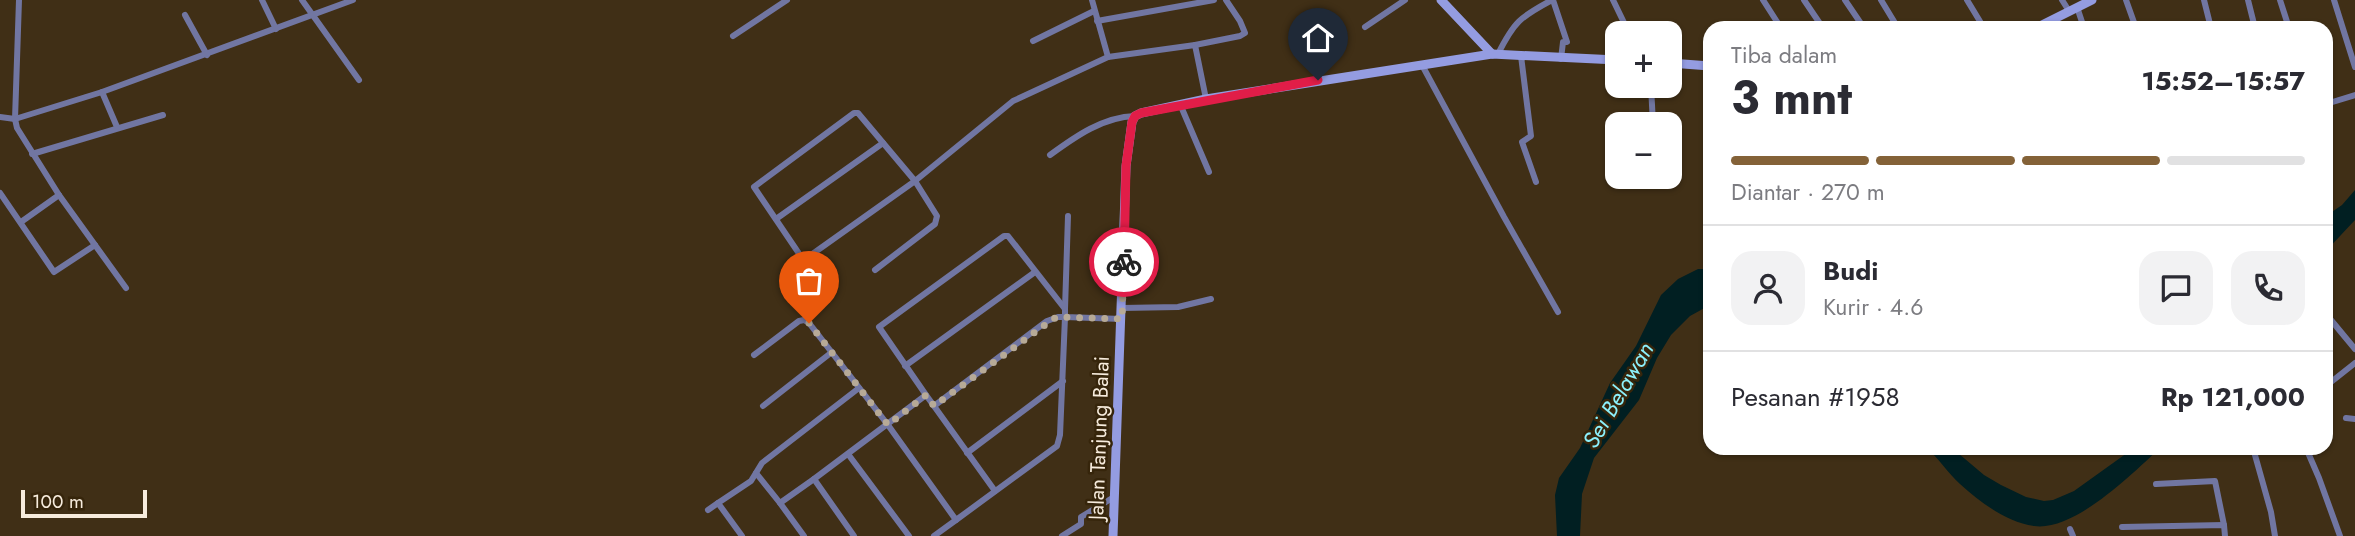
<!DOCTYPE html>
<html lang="id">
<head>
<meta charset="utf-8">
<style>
  :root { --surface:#fff; --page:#f2f2f3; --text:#2b2b33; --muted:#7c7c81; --line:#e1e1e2; --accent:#846238 }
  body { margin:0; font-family:Jost,sans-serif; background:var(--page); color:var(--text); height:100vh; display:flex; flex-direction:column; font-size:26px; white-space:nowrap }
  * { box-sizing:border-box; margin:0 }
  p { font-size:23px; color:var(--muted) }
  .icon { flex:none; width:38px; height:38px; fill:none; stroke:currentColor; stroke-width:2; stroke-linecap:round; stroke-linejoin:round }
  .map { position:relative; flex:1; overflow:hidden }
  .sheet { position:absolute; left:1703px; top:21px; width:630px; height:434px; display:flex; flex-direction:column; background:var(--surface); border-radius:21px; box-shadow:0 2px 5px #0004 }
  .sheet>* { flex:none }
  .fabs { position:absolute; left:1605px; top:21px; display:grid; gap:14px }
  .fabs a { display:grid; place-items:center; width:77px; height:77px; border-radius:14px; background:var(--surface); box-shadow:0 2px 5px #0004; font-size:35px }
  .scale { position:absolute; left:21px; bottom:18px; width:126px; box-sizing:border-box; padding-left:7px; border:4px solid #f7ecdd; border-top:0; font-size:19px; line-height:24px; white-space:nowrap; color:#f7ecdd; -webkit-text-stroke:5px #36250b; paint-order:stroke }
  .pin { position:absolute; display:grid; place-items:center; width:60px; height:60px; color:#fff; margin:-72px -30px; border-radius:50% 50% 50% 0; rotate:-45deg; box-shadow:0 0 7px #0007 }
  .pin .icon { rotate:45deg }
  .courier { position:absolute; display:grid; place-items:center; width:70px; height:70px; margin:-35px; border:5px solid #e11d48; border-radius:50%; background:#fff; color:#222; box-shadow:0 2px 9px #0007 }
  .summary em { font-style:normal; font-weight:700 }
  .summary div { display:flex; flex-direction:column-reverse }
  .summary { display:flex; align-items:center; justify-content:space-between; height:119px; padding:0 28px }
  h1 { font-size:46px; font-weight:700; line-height:52px }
  .bar { display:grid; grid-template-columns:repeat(4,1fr); gap:10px 7px; align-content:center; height:84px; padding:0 28px }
  .bar i { height:9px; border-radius:5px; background:var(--line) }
  .bar .active { background:var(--accent) }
  .bar p { grid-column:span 4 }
  .line { display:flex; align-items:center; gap:18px; padding:0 28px; border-top:2px solid var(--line) }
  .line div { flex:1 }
  .round { display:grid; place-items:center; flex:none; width:74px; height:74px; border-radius:21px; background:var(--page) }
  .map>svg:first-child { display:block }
  .water { fill:#011f22 }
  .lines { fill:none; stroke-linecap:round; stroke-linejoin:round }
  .street { stroke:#7176a2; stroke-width:6 }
  .secondary { stroke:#949ce1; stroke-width:9 }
  .done { stroke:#b7aa97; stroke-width:7; stroke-dasharray:0 12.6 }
  .route { stroke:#e11d48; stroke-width:9 }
  .labels { text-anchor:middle; stroke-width:5; stroke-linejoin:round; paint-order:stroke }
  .street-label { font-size:21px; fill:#f7ecdd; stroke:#36250b }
  .water-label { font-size:23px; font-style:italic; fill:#8cf0fb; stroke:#36250b }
</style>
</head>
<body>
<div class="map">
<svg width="2355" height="536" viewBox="0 0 2355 536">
  <rect width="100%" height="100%" fill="#402f16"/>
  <!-- water -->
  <g class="water">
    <polygon points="2355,190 2355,220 2326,251 2326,216 2342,205"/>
    <polygon points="1698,269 1710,269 1710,305 1690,316 1671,335 1657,358 1639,400 1594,458 1582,494 1580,536 1557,536 1555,495 1559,478 1580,448 1610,383 1636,346 1661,295 1678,279"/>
    <path d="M1927,448H1952L1984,475L2001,485L2026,497L2044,501L2053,500L2074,491L2134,448H2160C2133,473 2074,532 2034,526C2006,522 1980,502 1960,484C1948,473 1939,459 1927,448Z"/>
  </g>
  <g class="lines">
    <!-- street -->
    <g class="street">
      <polyline points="19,0 15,119 17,128 59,195 126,288"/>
      <polyline points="262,0 276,29"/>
      <polyline points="302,0 359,80"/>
      <polyline points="1092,0 1108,57"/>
      <polyline points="1553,0 1567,42 1563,42 1561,59"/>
      <polyline points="1613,0 1629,33"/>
      <polyline points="1763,0 1781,28"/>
      <polyline points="1804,0 1823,28"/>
      <polyline points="1845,0 1864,28"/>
      <polyline points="1881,0 1898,28"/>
      <polyline points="1967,0 1984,28"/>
      <polyline points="2062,0 2069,11"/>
      <polyline points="2126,0 2136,28"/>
      <polyline points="2204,0 2211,28"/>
      <polyline points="2248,0 2255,28"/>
      <polyline points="2280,0 2289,28"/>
      <polyline points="2334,0 2355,67"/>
      <polyline points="2077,7 2084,28"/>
      <polyline points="185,15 207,55"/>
      <polyline points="1097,21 1214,0"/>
      <polyline points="1365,27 1405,0"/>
      <polyline points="733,36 787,0"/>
      <polyline points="1033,41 1094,11"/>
      <polyline points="1195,45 1240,36 1245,33 1240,21 1226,0"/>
      <path d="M1498,54C1514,22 1520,17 1552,0"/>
      <polyline points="1521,56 1531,136 1522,142 1536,182"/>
      <polyline points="1422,65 1504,217 1558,312"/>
      <polyline points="1651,86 1653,124"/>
      <polyline points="102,92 117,127"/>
      <polyline points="1180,104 1209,172"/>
      <polyline points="2326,104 2355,95"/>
      <polyline points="0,117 15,119 102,92 353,0"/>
      <polyline points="32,154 163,115"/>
      <path d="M1050,155C1076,136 1103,117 1135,116"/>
      <polyline points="0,193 54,272 95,245"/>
      <polyline points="776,219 883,143"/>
      <polyline points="21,222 59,195"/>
      <polyline points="875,270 935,224 937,216 915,181 858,113 854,113 754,187 802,258 811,255 915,181 1013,101 1108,57 1195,45 1206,99"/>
      <polyline points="1122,308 1178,307 1211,299"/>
      <polyline points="1065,309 1068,216"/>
      <polyline points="2326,314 2355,349"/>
      <polyline points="754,355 799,321 804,320 809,323 888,425 956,520 1057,446 1060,435 1065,317 1058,317 1047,321 934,406 926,395 814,479 854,536"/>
      <polyline points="905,366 1035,272"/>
      <polyline points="2326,386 2355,363"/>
      <polyline points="926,395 879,327 1004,236 1008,236 1065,309 1065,317 1122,319"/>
      <polyline points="763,406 832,352"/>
      <polyline points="934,406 995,491"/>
      <polyline points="2346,418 2355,419"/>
      <polyline points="2253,448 2271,512 2275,536"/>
      <polyline points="2306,448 2319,478 2340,536"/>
      <polyline points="967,453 1063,381"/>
      <polyline points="848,454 909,536"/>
      <polyline points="756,473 780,503"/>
      <polyline points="2156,484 2215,481 2224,525"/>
      <polyline points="708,510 718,503"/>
      <polyline points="2122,527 2224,525 2225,536"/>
      <polyline points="2070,529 2073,536"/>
      <polyline points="742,536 718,503 751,481 762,463 859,388"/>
      <polyline points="804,536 780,503 814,479"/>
      <polyline points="934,536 956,520"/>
      <polyline points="1062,536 1081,524 1081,517 1114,497"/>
    </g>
    <!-- secondary -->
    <g class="secondary">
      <polyline points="1441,0 1492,54"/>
      <polyline points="2036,28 2092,0"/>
      <polyline points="1670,63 1710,66"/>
      <polyline points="1113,536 1126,166 1132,122 1135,116 1141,113 1206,99 1492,54 1617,60"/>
    </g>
  </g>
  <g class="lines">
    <!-- done -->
    <polyline class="done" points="809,323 888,425 926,395 934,406 1053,319 1058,317 1122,319 1124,262"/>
    <!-- route -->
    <polyline class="route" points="1124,262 1126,166 1132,122 1135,116 1141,113 1318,80"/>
  </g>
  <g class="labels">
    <!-- street labels -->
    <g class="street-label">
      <text transform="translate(1099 438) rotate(-88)" y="7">Jalan Tanjung Balai</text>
    </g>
    <!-- water labels -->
    <g class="water-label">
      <text transform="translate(1618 395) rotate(-60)" y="8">Sei Belawan</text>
    </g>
  </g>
</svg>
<div class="fabs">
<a>+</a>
<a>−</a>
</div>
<div class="scale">100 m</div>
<div class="pin" style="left:809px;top:323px;background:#ea580c"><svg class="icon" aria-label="bag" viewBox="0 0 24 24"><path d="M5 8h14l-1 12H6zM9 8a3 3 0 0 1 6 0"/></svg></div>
<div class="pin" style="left:1318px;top:80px;background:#1f2937"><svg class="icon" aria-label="home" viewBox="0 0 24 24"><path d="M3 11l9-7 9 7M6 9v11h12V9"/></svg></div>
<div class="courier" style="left:1124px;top:262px"><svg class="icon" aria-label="bike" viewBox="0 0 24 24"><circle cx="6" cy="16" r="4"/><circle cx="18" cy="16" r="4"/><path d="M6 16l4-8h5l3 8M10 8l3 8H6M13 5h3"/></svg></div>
<section class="sheet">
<div class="summary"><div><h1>3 mnt</h1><p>Tiba dalam</p></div><em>15:52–15:57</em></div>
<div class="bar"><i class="active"></i><i class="active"></i><i class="active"></i><i></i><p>Diantar · 270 m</p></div>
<div class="line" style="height:126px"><a class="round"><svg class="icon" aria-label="person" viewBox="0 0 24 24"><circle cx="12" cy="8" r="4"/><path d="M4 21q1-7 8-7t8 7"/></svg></a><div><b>Budi</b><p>Kurir · 4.6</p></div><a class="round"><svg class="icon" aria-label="chat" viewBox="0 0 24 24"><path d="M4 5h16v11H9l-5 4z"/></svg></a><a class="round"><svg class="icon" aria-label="phone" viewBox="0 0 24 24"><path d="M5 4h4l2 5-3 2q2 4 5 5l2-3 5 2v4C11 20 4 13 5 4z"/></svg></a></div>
<div class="line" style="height:91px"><div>Pesanan #1958</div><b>Rp 121,000</b></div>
</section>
</div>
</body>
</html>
